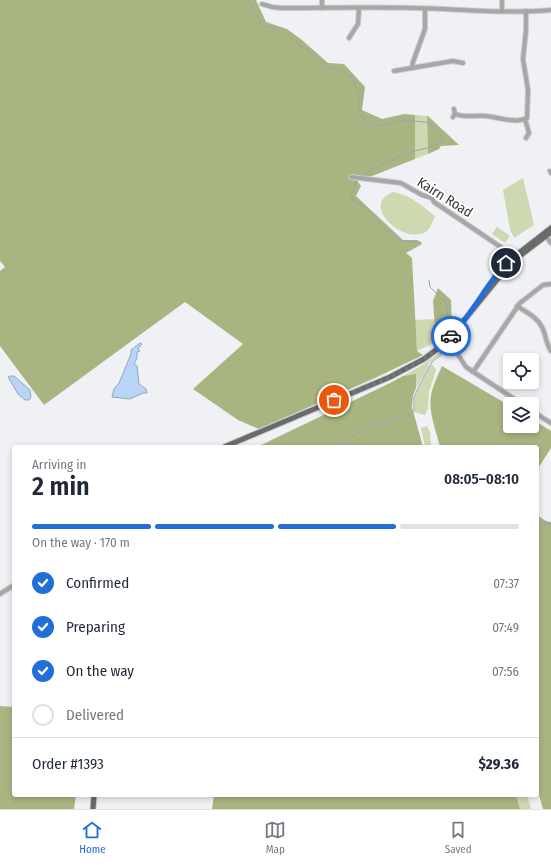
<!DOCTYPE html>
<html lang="en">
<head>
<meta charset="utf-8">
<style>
  :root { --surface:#fff; --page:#f2f2f3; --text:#1f2937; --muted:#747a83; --line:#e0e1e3; --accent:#226ed9 }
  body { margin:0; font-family:"Fira Sans Condensed",sans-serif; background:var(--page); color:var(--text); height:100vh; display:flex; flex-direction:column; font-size:15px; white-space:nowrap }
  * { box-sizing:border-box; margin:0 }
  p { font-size:13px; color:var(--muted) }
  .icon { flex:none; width:22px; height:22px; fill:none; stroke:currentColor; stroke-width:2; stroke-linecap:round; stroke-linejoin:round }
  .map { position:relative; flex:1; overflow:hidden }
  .panel { position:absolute; left:12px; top:445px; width:527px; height:352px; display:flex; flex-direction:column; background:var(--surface); border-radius:4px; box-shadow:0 2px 6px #0003 }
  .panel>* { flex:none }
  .tools { position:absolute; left:503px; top:353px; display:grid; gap:8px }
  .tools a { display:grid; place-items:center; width:36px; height:36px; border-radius:4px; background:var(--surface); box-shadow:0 2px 6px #0003; font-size:20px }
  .pin { position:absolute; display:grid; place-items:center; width:34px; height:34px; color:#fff; margin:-17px; border:2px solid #fff; border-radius:50%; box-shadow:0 1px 4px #0007 }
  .courier { position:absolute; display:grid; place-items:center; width:40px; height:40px; margin:-20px; border:3px solid #226ed9; border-radius:50%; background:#fff; color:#222; box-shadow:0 1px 5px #0007 }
  .overview em { font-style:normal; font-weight:600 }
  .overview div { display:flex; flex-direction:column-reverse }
  .overview { display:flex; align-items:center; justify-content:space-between; height:68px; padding:0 20px }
  h1 { font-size:26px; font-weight:600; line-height:30px }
  .bar { display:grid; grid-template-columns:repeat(4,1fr); gap:6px 4px; align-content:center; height:48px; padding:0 20px }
  .bar i { height:5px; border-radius:3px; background:var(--line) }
  .bar .on { background:var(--accent) }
  .bar p { grid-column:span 4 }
  .line { display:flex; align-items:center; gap:10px; padding:0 20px; border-top:1px solid var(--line) }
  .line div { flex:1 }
  ol { padding:0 20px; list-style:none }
  li { display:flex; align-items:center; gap:12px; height:44px }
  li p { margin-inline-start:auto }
  li .icon { padding:4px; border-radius:50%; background:var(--accent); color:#fff; stroke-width:4 }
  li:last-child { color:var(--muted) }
  li i { width:22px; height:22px; border:2px solid var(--line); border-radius:50% }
  .tabs { display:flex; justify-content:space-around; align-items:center; height:56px; border-top:1px solid var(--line); background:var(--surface); font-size:11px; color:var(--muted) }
  .tabs a { display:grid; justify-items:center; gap:2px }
  .tabs .on { color:var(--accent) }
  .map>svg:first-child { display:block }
  .green { fill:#ced8b1 }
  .forest { fill:#a8b581 }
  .water { fill:#b8d5f8; stroke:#91a6be }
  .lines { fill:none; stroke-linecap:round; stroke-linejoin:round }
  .stream { stroke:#91a6be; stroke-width:1 }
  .minor-casing { stroke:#cbccce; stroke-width:6 }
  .major-casing { stroke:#cbccce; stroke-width:7 }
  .minor { stroke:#a6a8a7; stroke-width:4 }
  .major { stroke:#696b6a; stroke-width:5 }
  .done { stroke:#777879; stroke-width:4; stroke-dasharray:0 7.2 }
  .route { stroke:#226ed9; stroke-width:5 }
  .labels { text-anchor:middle; stroke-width:3.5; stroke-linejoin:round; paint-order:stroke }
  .street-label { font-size:14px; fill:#363737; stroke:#fff }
</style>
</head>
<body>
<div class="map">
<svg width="551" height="809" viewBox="0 0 551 809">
  <rect width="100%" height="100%" fill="#f0f1f4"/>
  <!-- green -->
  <g class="green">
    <polygon points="415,115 427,116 428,154 415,159"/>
    <polygon points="523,178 534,225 514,238 510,229 503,190"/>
    <path d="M393,192C411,195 422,206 435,216C433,221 430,230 425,232C402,245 360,204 393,192Z"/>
    <polygon points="497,227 510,236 505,243 492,234"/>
    <polygon points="434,319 436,342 417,351 415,320"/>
    <polygon points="440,352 441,354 429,363 427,370 416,388 416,374 403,376 424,364"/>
    <polygon points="431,365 433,365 436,370 429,392 428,408 425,415 414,412 415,398 418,389"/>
    <polygon points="427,426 430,432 431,447 425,447 421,428"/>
    <polygon points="516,795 527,795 531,809 520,809"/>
  </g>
  <!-- forest -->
  <g class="forest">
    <polygon points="0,0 256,0 266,22 287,29 302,40 328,63 344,64 365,87 362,110 382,119 404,114 415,115 415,159 372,176 358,176 355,177 361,186 356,196 403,240 417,240 421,242 422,244 406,253 412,258 417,351 423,355 375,378 259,429 238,420 193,389 243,344 185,302 44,405 0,346 0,271 5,267 0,261"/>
    <polygon points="427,116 428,116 459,145 441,146 439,149 428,154"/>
    <polygon points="438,288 451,300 452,328 450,332 436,342 433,301"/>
    <path d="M442,366L510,406V426H532V419L551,431V448L537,470V447H440C436,430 428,412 431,395C433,385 438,375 442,366Z"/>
    <polygon points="416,374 416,388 413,396 412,407 423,447 257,447 390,383 403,376"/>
    <polygon points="537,515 546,521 551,522 551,809 543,809 537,788"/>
    <polygon points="0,706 14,707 14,795 76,795 74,809 0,809"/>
    <polygon points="214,795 516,795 520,809 212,809"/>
  </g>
  <!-- water -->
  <g class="water">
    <polygon points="140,343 142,344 138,349 140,351 137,352 137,358 134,364 137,366 139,384 146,389 147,393 143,393 130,399 112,397 114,389 119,383 131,354 131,350"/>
    <polygon points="10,376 14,376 30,390 31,397 29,400 25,400 18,394 8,377"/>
  </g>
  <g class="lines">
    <!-- stream -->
    <g class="stream">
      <polyline points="248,0 256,12"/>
      <polyline points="257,15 261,25 279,30"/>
      <path d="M292,39L305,48L327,67L351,76L359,93V113L367,121L377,125H386L403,120L425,122L430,123L442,135L441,141C432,149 423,148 412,152C395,158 376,166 361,176"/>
      <path d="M359,179C355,186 350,192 352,199L364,207L386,230L401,241L419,242"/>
      <polyline points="429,280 430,287 446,303 448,307 443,332"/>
      <polyline points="414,411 414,398 418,388 432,362 441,355"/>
      <polyline points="337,447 362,430 413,413"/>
      <polyline points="537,522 551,524"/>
    </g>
    <defs>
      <g id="minor">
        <polyline points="322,0 322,8"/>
        <path d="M262,4L272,7L281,8C326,8 370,7 415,8C460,9 506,14 551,10"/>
        <polyline points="502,11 502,0"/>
        <polyline points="349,38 358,24 359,8"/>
        <polyline points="412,68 413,62 425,29 425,9"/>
        <polyline points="394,71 453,61 463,63"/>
        <path d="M455,114C465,118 476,115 486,116C498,117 516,124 527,118L528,90L523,59L526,30V11"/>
        <polyline points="453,117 455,114 454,109"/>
        <polyline points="525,119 529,133 526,138"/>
        <polyline points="550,171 551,173"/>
        <polyline points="351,177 401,183 422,195 432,198 434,202 517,258"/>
        <polyline points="546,236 551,243"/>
        <path d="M517,306C526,312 537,317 542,327C546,335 546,344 551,351"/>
        <polyline points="447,340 457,353 466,367 522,404"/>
        <polyline points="473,372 520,303 543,285 551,284"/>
        <polyline points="532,411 551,423"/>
        <polyline points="0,594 14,585"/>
      </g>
      <g id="major">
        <polyline points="496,275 515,256 551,228"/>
        <polyline points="224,447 390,377 424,359 440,347 453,334 505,270 517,258 551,232"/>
        <polyline points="93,809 94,795"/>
      </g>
    </defs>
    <!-- minor casing -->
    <use href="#minor" class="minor-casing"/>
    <!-- major casing -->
    <use href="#major" class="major-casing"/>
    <!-- minor -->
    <use href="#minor" class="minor"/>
    <!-- major -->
    <use href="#major" class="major"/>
  </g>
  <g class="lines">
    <!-- done -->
    <path class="done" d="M334,400C376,383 418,370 451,336"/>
    <!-- route -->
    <path class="route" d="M451,336C472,314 486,285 506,263"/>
  </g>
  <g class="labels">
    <!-- street labels -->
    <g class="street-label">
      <text transform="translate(445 197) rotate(32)" y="5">Kairn Road</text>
    </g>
  </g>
</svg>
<div class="tools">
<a><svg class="icon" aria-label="locate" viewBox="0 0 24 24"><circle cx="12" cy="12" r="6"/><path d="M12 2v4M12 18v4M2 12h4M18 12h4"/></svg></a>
<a><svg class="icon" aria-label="layers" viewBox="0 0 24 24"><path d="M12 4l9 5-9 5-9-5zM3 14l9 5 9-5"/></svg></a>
</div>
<div class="pin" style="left:334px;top:400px;background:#ea580c"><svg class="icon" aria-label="bag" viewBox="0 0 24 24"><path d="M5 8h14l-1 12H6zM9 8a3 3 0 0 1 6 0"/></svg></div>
<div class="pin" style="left:506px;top:263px;background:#1f2937"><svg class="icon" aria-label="home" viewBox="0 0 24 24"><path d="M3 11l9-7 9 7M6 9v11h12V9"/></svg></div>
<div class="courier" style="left:451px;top:336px"><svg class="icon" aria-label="car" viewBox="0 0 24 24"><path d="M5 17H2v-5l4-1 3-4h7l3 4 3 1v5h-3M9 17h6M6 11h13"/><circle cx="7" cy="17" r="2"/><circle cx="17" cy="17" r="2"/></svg></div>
<section class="panel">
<div class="overview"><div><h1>2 min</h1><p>Arriving in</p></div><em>08:05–08:10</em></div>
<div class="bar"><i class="on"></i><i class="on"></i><i class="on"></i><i></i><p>On the way · 170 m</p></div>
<ol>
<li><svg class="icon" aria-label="check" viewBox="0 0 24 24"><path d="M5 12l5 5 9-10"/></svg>Confirmed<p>07:37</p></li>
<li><svg class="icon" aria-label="check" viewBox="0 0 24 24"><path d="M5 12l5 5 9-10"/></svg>Preparing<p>07:49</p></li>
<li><svg class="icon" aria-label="check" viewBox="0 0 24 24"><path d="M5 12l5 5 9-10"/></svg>On the way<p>07:56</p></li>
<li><i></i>Delivered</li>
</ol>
<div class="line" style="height:52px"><div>Order #1393</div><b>$29.36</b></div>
</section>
</div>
<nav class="tabs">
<a class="on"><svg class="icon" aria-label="home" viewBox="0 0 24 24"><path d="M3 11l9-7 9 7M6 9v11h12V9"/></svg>Home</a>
<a><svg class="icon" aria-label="map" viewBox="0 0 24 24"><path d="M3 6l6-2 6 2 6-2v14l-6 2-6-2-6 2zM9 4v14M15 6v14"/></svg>Map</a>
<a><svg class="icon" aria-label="saved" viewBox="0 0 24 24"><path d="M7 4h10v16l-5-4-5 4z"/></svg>Saved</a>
</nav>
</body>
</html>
